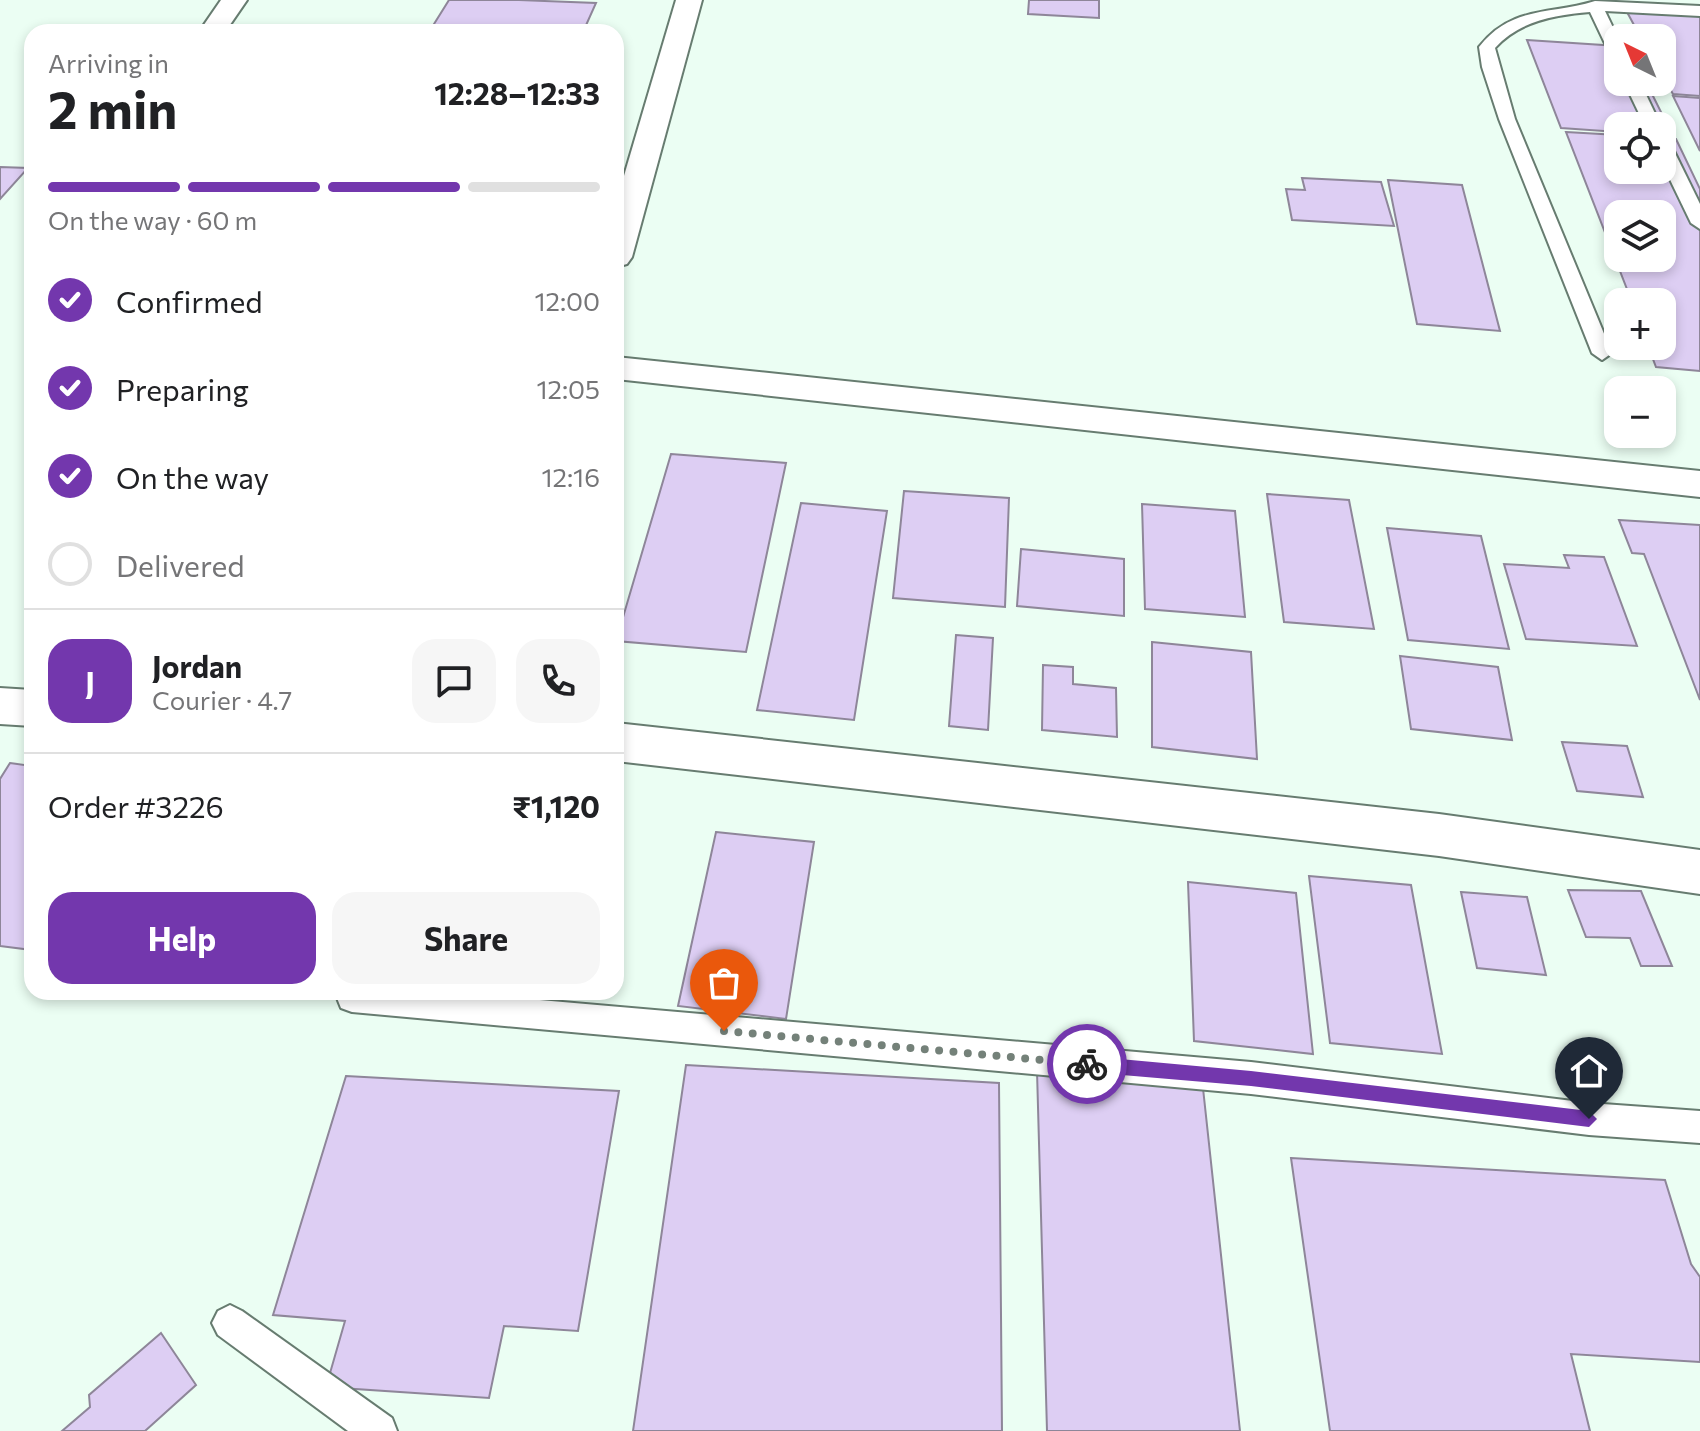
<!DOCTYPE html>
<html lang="en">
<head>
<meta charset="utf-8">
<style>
  :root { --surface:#fff; --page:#f6f6f6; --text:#202124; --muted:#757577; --line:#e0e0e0; --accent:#7337ad }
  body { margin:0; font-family:Commissioner,sans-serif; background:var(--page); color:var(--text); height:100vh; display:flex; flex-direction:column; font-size:30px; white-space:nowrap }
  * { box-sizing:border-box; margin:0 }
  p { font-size:26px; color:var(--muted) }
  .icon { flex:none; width:44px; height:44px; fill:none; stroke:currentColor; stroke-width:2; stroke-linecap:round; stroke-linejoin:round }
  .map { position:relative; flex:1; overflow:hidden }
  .sheet { position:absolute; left:24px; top:24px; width:600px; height:976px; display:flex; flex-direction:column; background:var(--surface); border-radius:24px; box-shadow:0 4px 12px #0003 }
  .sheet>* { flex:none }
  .needle { width:52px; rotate:317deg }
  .tools { position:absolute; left:1604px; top:24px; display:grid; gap:16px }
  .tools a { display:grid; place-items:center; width:72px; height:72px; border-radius:16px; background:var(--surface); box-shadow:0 4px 12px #0003; font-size:40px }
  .pin { position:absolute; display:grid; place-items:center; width:68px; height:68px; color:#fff; margin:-82px -34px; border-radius:50% 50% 50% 0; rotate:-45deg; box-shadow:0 0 8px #0007 }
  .pin .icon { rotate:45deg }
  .courier { position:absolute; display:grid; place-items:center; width:80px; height:80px; margin:-40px; border:6px solid #7337ad; border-radius:50%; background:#fff; color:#222; box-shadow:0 2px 10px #0007 }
  .headline em { font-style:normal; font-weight:700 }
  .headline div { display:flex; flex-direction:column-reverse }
  .headline { display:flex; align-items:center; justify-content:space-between; height:136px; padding:0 24px }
  h1 { font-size:52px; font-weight:700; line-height:60px }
  .bar { display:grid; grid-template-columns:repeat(4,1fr); gap:12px 8px; align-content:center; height:96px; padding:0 24px }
  .bar i { height:10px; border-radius:6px; background:var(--line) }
  .bar .on { background:var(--accent) }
  .bar p { grid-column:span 4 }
  .line { display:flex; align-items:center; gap:20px; padding:0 24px; border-top:2px solid var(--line) }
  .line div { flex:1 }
  .round { display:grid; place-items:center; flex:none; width:84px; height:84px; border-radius:24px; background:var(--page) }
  ol { padding:0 24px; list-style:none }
  li { display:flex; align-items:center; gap:24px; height:88px }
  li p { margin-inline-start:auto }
  li .icon { padding:8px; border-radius:50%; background:var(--accent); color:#fff; stroke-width:4 }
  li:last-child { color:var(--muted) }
  li i { width:44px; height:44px; border:4px solid var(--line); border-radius:50% }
  .cta { display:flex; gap:16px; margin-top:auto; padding:16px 24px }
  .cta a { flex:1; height:92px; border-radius:24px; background:var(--accent); color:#fff; font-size:32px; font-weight:700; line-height:92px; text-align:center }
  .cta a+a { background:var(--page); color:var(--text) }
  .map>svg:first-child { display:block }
  .building { fill:#ddcef3; stroke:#8e8699; stroke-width:2; fill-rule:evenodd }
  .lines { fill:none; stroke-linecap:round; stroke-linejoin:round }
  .service-casing { stroke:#677c70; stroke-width:4 }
  .minor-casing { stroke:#677c70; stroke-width:4 }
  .service { fill:#fff; fill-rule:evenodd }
  .minor { fill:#fff; fill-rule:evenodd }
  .route { fill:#7337ad }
  .done { stroke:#748179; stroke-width:8; stroke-dasharray:0 14.4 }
</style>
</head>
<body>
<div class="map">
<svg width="1700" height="1431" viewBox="0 0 1700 1431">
  <rect width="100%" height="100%" fill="#ebfef3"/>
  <!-- building -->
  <g class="building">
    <polygon points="449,0 519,0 596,3 583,32 429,32"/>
    <polygon points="1029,0 1099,0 1099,18 1028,14"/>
    <polygon points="1627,12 1700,16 1700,96 1673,94 1662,75 1662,38 1641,38"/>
    <polygon points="313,27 390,32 309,32"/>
    <polygon points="1527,40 1618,46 1618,82 1646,82 1673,136 1662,135 1662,126 1618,126 1618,132 1561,128"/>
    <polygon points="1673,96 1700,98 1700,151"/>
    <path d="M1566,132L1618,135V170H1662V138L1676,139L1700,189V371L1656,367L1648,346H1662V302H1632ZM1618,214H1662V258H1618Z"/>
    <polygon points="0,167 28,168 0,199"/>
    <polygon points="1302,178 1381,182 1394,226 1292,220 1286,189 1305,190"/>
    <polygon points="1388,180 1462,185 1500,331 1417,324"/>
    <polygon points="671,454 786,463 746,652 616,641"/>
    <polygon points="904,491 1009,498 1005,607 893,598"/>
    <polygon points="1267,494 1349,500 1374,629 1284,622"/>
    <polygon points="801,503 887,511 854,720 757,710"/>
    <polygon points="1142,504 1235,511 1245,617 1145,609"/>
    <polygon points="1619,520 1700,525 1700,700 1644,554 1632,553"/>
    <polygon points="1387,528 1481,536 1509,649 1408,640"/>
    <polygon points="1021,549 1124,559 1124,616 1017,606"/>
    <polygon points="1564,555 1604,557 1637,646 1526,639 1504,564 1569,568"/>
    <polygon points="956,635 993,638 988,730 949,726"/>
    <polygon points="1152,642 1251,652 1257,759 1152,747"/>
    <polygon points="1400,656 1498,667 1512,740 1411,729"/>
    <polygon points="1043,665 1073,667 1073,684 1116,688 1117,737 1042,730"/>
    <polygon points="1562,742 1627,746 1643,797 1577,791"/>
    <polygon points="10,763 32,766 32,950 0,946 0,779"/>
    <polygon points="716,832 814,842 786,1019 678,1006"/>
    <polygon points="1309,876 1411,885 1442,1054 1330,1043"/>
    <polygon points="1188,882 1296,893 1313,1054 1194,1041"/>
    <polygon points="1568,890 1641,891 1672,966 1641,966 1630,938 1586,937"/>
    <polygon points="1461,892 1527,897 1546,975 1477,968"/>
    <polygon points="686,1065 999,1083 1002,1431 633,1431"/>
    <polygon points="1037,1071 1202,1079 1240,1431 1047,1431"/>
    <polygon points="346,1076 619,1091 578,1331 504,1326 489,1398 326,1387 345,1321 273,1315"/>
    <polygon points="1291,1158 1665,1180 1691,1264 1700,1277 1700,1362 1571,1354 1590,1431 1330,1431"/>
    <polygon points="161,1333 196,1385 145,1431 62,1431 90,1407 89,1395"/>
  </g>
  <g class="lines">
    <defs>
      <g id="service">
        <path d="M1595,1L1700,6V16L1605,11L1618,38V59L1610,54L1590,12C1555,15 1519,21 1495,48L1515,119L1612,353L1602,360L1592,353L1499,119L1482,67L1479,47C1512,5 1551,15 1595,1Z"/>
        <polygon points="1624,82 1640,82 1661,126 1645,126"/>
        <polygon points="1662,140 1671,145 1700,204 1700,229 1691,223 1662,163"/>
        <polygon points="339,992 449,992 1251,1062 1589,1103 1700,1111 1700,1143 1589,1135 1251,1094 352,1012 341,1008 337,998"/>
        <polygon points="230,1305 242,1311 392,1418 397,1431 348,1431 218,1335 212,1323 218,1311"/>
      </g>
      <g id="minor">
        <polygon points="221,0 247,0 225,32 199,32"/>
        <polygon points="676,0 702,0 632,257 627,264 616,267 616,203"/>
        <polygon points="616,357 1700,471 1700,497 616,379"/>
        <polygon points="0,688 32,690 32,726 0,724"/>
        <polygon points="616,723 1439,814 1700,850 1700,894 1439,856 616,761"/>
      </g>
    </defs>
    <!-- service casing -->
    <use href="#service" class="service-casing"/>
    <!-- minor casing -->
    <use href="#minor" class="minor-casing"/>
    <!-- service -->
    <use href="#service" class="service"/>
    <!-- minor -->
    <use href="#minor" class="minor"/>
  </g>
  <!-- route -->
  <polygon class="route" points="1087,1056 1251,1071 1589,1111 1597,1119 1589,1127 1251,1086 1087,1072 1080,1064"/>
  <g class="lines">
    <!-- done -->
    <polyline class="done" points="724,1031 1087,1064"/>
  </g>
</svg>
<div class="tools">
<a><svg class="needle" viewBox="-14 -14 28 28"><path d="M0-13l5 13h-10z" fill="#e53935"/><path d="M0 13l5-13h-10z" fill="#757577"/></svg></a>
<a><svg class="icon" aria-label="locate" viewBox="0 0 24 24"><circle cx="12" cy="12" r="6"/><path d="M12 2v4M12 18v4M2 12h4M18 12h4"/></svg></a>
<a><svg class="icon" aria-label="layers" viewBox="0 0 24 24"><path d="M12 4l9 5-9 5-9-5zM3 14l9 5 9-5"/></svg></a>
<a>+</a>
<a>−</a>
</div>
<div class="pin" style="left:724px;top:1031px;background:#ea580c"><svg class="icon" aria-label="bag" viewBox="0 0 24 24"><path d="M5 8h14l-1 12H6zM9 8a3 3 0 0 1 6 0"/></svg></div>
<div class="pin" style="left:1589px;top:1119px;background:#1f2937"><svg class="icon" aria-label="home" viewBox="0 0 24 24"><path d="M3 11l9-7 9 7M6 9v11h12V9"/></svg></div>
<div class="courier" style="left:1087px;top:1064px"><svg class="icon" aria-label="bike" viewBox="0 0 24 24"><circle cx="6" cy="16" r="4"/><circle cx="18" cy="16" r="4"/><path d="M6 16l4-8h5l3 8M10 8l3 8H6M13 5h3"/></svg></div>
<section class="sheet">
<div class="headline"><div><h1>2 min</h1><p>Arriving in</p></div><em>12:28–12:33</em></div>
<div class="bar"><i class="on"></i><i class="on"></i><i class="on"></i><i></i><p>On the way · 60 m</p></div>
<ol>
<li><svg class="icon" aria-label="check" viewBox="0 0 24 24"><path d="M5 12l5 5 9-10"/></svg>Confirmed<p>12:00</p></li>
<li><svg class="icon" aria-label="check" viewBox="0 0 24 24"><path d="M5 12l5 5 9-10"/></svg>Preparing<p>12:05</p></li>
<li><svg class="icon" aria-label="check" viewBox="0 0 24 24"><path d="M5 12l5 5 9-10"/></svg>On the way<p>12:16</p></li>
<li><i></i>Delivered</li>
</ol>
<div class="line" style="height:144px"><b class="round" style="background:var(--accent);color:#fff">J</b><div><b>Jordan</b><p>Courier · 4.7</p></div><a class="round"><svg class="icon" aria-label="chat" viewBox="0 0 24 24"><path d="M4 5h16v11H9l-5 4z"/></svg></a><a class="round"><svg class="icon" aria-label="phone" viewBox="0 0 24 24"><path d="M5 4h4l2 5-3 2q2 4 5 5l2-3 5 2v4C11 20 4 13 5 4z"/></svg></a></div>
<div class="line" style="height:104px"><div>Order #3226</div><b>₹1,120</b></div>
<div class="cta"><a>Help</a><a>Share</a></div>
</section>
</div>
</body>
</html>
